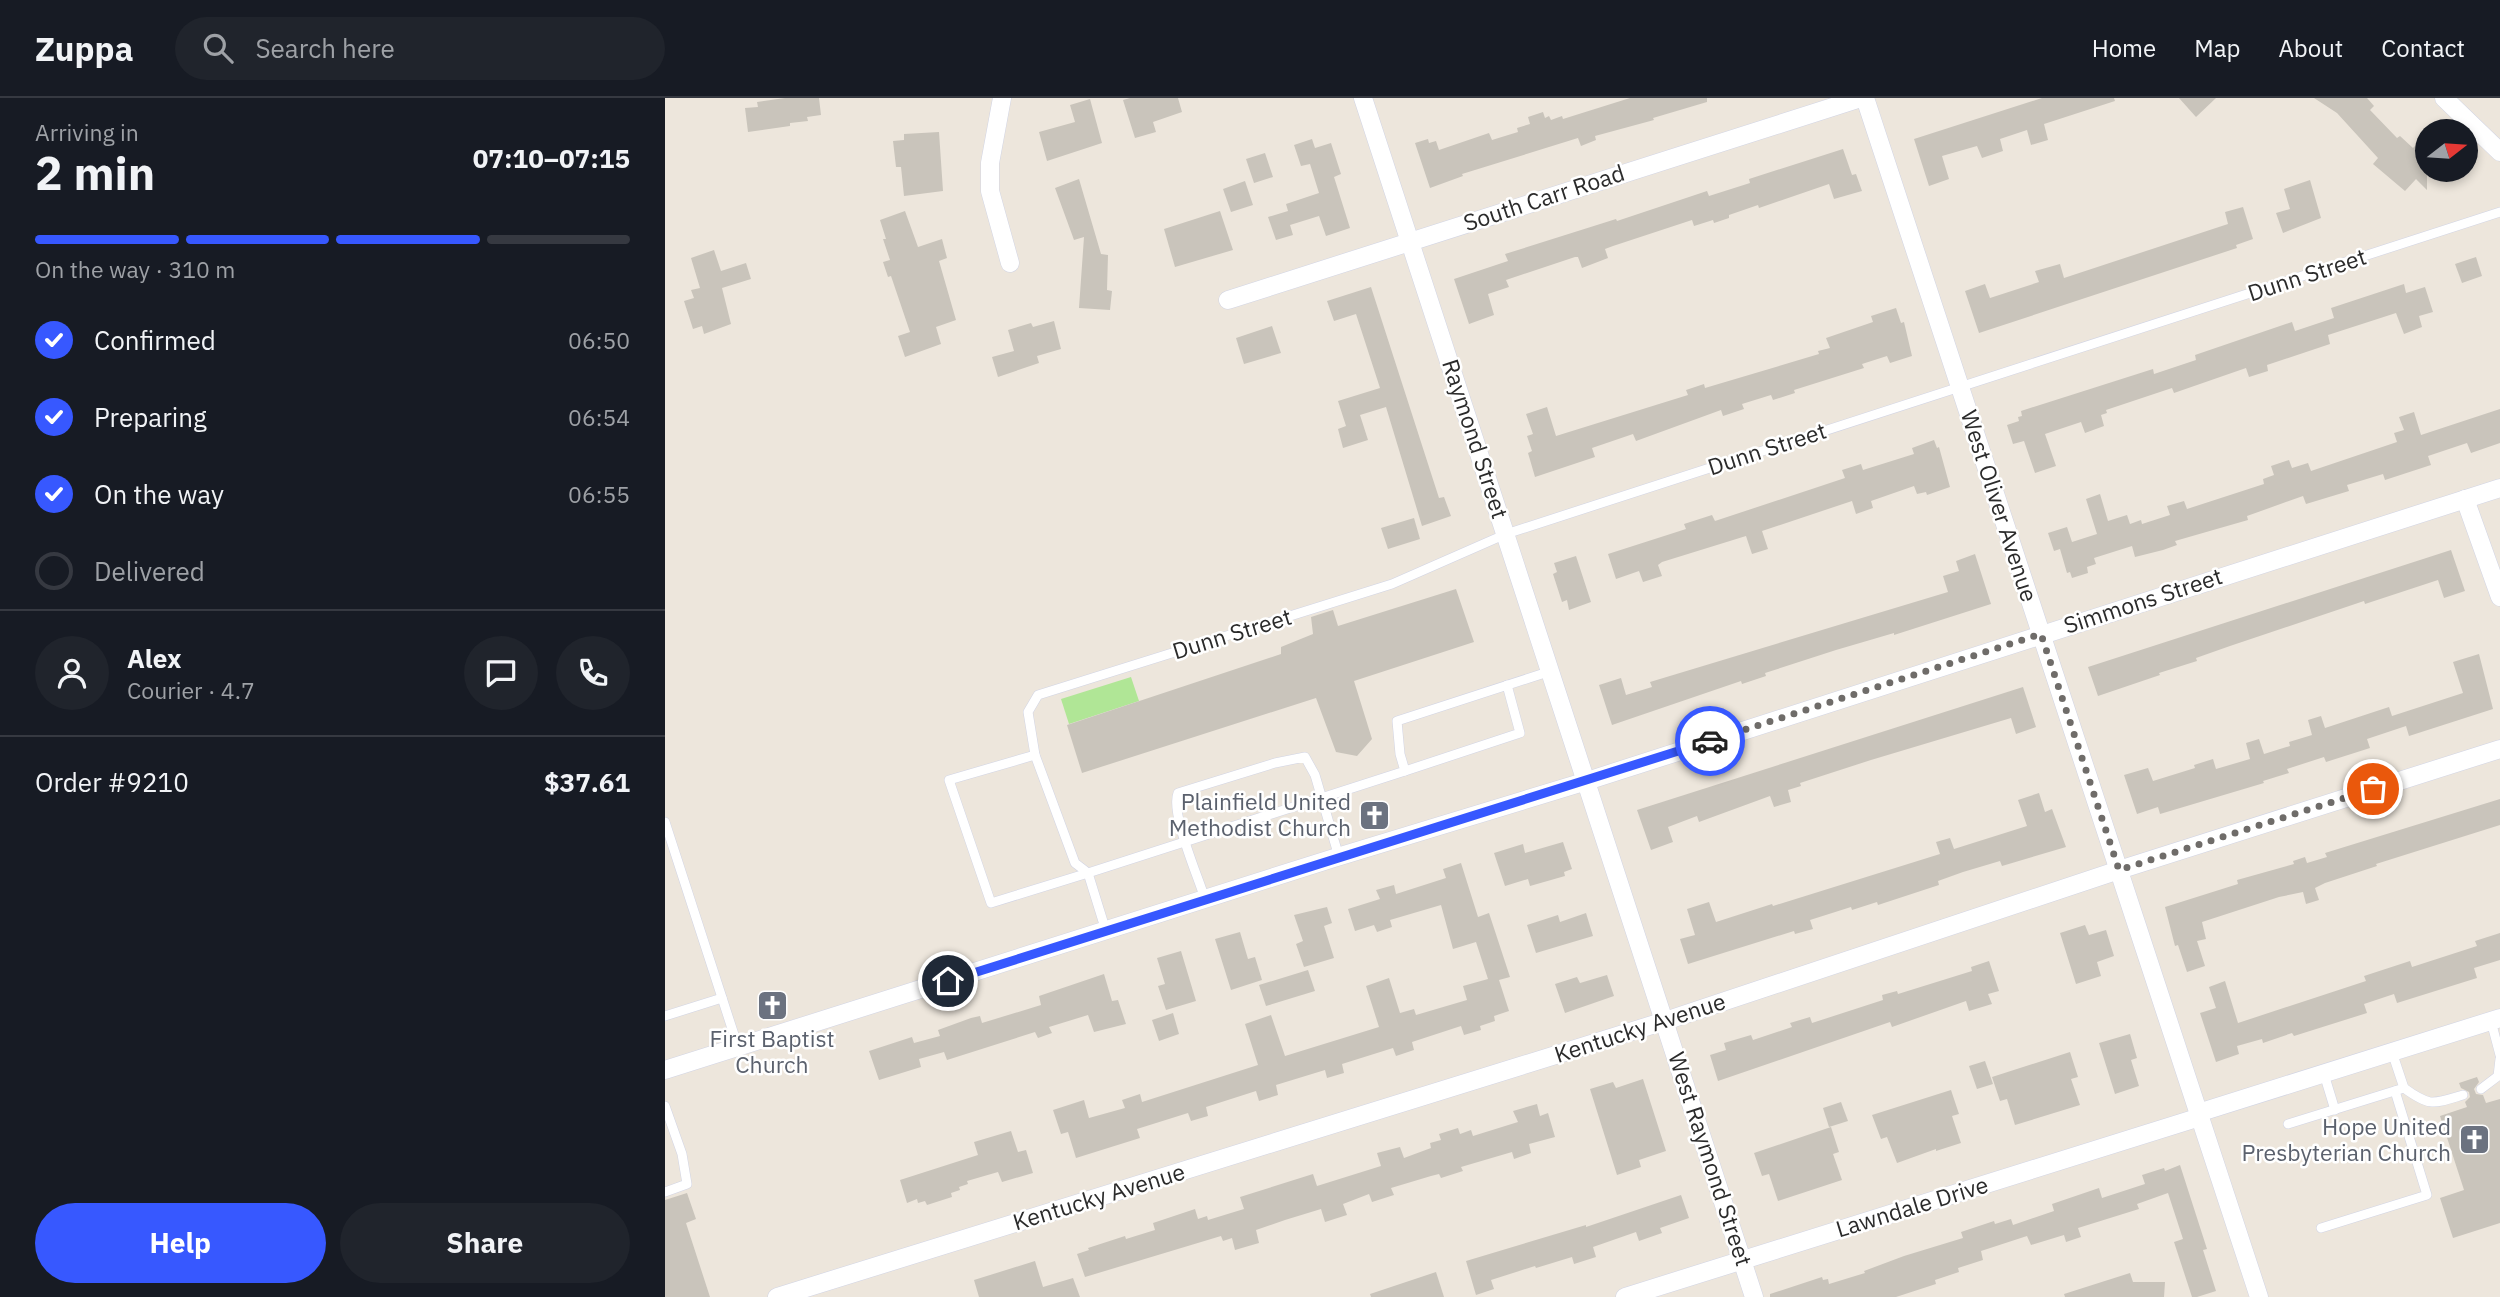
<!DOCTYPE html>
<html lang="en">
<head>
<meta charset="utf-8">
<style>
  :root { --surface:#171b24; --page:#20242c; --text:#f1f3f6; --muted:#9ea1a6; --line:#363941; --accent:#3758ff }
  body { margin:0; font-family:"IBM Plex Sans",sans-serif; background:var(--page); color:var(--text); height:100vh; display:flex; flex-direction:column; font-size:26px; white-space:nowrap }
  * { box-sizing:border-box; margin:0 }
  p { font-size:23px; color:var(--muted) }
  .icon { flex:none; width:38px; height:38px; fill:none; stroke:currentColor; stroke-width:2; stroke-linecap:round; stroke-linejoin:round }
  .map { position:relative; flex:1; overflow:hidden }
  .drawer { display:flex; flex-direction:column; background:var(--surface); width:665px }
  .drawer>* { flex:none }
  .needle { width:46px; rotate:73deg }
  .buttons { position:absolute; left:1750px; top:21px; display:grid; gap:14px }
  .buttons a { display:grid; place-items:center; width:63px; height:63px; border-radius:50%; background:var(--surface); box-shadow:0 4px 10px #0003; font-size:35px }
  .pin { position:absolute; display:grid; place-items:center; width:60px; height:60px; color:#fff; margin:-30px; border:4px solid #fff; border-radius:50%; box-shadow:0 2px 7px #0007 }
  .courier { position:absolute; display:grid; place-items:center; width:70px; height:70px; margin:-35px; border:5px solid #3758ff; border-radius:50%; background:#fff; color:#222; box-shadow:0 2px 9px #0007 }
  .overview em { font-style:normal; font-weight:700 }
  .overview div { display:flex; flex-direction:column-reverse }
  .overview { display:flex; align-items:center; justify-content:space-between; height:119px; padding:0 35px }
  h1 { font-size:46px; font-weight:700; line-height:52px }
  .bar { display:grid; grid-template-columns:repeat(4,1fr); gap:10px 7px; align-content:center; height:84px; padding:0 35px }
  .bar i { height:9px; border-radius:5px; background:var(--line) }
  .bar .selected { background:var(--accent) }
  .bar p { grid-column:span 4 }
  .line { display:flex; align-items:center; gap:18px; padding:0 35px; border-top:2px solid var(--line) }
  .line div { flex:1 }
  .round { display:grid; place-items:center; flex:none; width:74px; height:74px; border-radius:37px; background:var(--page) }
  ol { padding:0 35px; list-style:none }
  li { display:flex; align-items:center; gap:21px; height:77px }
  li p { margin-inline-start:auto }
  li .icon { padding:7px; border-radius:50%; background:var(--accent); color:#fff; stroke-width:4 }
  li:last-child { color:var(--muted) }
  li i { width:38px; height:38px; border:4px solid var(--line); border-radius:50% }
  .button { display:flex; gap:14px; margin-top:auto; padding:14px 35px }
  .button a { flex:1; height:80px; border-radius:42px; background:var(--accent); color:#fff; font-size:28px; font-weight:700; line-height:80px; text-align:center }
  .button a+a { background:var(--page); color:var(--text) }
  header { display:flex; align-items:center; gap:42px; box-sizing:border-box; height:98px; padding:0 35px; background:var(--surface); border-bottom:2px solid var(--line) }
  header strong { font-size:33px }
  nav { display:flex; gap:38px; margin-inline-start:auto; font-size:24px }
  .search { width:490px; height:63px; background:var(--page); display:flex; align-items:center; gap:18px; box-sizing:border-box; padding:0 24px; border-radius:38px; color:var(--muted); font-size:26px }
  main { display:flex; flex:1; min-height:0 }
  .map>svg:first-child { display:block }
  .green { fill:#b0e696 }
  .building { fill:#c9c4bb }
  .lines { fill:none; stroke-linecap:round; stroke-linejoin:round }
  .service-casing { stroke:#d1d4e4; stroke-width:10 }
  .minor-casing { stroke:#d1d4e4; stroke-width:19 }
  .service { stroke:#fff; stroke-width:9 }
  .minor { stroke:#fff; stroke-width:18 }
  .done { stroke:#6f6c69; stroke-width:7; stroke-dasharray:0 12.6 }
  .route { stroke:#3758ff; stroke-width:9 }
  .labels { text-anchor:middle; stroke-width:5; stroke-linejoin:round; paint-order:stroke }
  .street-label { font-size:23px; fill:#2b2b2b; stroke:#fff }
  .worship-label { font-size:23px; fill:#5b616d; stroke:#fff; text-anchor:end }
</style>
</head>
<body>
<header>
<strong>Zuppa</strong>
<div class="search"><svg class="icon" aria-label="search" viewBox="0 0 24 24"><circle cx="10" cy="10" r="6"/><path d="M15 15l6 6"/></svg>Search here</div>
<nav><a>Home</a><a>Map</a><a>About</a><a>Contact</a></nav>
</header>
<main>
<section class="drawer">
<div class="overview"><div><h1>2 min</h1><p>Arriving in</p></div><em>07:10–07:15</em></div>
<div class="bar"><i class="selected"></i><i class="selected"></i><i class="selected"></i><i></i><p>On the way · 310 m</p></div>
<ol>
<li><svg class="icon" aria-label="check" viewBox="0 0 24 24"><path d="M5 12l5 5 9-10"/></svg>Confirmed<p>06:50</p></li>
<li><svg class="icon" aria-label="check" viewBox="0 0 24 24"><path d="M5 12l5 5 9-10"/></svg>Preparing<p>06:54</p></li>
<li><svg class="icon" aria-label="check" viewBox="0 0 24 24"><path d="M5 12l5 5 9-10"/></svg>On the way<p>06:55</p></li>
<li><i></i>Delivered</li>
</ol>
<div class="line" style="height:126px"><a class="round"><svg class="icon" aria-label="person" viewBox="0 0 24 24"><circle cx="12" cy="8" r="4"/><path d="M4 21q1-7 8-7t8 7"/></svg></a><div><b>Alex</b><p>Courier · 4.7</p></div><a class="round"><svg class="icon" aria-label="chat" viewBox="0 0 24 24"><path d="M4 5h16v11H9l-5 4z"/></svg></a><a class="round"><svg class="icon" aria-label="phone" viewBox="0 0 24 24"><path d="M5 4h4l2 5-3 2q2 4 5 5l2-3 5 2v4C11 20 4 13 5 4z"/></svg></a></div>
<div class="line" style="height:91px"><div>Order #9210</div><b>$37.61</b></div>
<div class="button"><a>Help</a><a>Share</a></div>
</section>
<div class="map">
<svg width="1835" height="1199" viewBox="0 0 1835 1199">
  <rect width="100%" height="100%" fill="#ede6dc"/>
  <!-- green -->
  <polygon class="green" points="466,579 474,603 404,626 396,601"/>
  <!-- building -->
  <g class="building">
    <polygon points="120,0 154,0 156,17 142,19 143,23 125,25 125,28 83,34 80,10 93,9 92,4"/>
    <polygon points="465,0 513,0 517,14 488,24 491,34 470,40 458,2"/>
    <polygon points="965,0 1042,0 1042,4 988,20 989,22 930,38 931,42 916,48 913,40 797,76 798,78 765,90 750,45 763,41 764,45 771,43 774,52 824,35 827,42 853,34 852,30 865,26 863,19 878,14 880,20 884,18 886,22 897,18 898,21"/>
    <polygon points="1377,0 1449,0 1450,3 1379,26 1383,42 1366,47 1362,32 1335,41 1338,53 1317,60 1312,48 1277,58 1284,81 1264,88 1249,41"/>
    <polygon points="1514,0 1551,0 1531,19"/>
    <polygon points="1649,0 1702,0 1709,8 1705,12 1732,40 1735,38 1748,50 1752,46 1762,57 1762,92 1751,81 1740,93 1708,66 1713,60 1672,15"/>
    <polygon points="425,1 437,45 382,63 374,34 410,24 405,7"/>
    <polygon points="274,34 278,93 239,98 236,69 231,69 228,43 239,42 239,36"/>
    <polygon points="647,41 650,50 666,45 676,76 669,79 685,130 661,138 654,118 625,127 628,137 611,142 603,119 623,113 621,106 654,95 645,66 636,68 629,47"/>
    <polygon points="1178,51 1187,77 1191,76 1197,93 1169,101 1164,86 1094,110 1093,107 1064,117 1064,120 1049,125 1048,122 1029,128 1027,122 948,148 940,151 943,160 917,170 913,159 910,159 841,182 844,189 823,196 829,217 804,226 789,181 843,163 840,156 951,121 952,123 1042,93 1044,98 1085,85 1084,81"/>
    <polygon points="600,55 608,79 589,85 581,61"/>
    <polygon points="414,81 436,156 443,157 442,192 447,193 445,212 414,210 419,139 409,142 390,90"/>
    <polygon points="1645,82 1656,120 1618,135 1611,115 1625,111 1619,91"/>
    <polygon points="580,83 588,107 566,114 558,91"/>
    <polygon points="1578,109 1588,141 1571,147 1572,150 1314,235 1300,193 1320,186 1325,200 1374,184 1370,173 1395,166 1399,180 1563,126 1560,114"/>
    <polygon points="240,113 253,149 277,141 282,160 274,163 291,222 271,229 276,246 240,259 233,238 245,234 226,178 223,179 218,164 225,162 218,141 221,141 215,122"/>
    <polygon points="555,113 568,152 510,169 499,131"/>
    <polygon points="49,152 56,173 81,165 86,181 57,190 66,226 39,236 37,228 28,231 19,203 29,200 26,192 35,190 26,160"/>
    <polygon points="1811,159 1817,178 1797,185 1790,166"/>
    <polygon points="1739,186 1741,195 1760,189 1768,214 1754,218 1757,229 1739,236 1731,215 1663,237 1665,246 1602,267 1603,273 1584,279 1581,270 1509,295 1507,290 1441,312 1442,315 1436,317 1439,328 1420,335 1416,324 1380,336 1391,368 1370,375 1359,343 1348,346 1342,327 1354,323 1353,319 1357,318 1356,313 1488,271 1489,276 1531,262 1530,257 1627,224 1630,233 1669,220 1666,210"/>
    <polygon points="706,189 774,400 779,399 786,418 757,428 721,309 695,317 703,342 678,350 673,331 681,328 673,303 715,290 691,216 669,223 662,203"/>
    <polygon points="1231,210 1236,225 1239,224 1247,258 1225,265 1222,258 1197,266 1199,270 1129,292 1130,295 1108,302 1106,297 1077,306 1079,311 1058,318 1056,312 971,343 968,336 927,350 930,359 870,379 863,355 867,353 862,338 868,336 861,316 882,309 891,338 1023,297 1021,292 1039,286 1040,290 1154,256 1153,253 1165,250 1161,240 1208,224 1206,218"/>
    <polygon points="389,223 396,251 372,258 374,265 333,279 327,259 349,253 343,232 366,225 368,229"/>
    <polygon points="607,228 616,255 579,266 571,240"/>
    <polygon points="1835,311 1835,345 1806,355 1802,345 1763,358 1766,367 1720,382 1718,376 1682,387 1684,393 1641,406 1638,398 1582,418 1583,422 1510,443 1512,447 1498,452 1470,459 1467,448 1429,460 1431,466 1422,469 1423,475 1407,480 1405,474 1402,475 1395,451 1389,453 1383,435 1402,429 1407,444 1432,436 1421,401 1435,396 1443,423 1462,417 1465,426 1476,422 1477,426 1505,417 1502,408 1519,403 1522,411 1599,386 1598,381 1609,377 1606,368 1624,362 1627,370 1643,365 1646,373 1732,344 1729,335 1739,332 1734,319 1749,314 1756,337"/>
    <polygon points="1269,342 1272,350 1274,349 1285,389 1262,397 1261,394 1252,396 1249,388 1206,403 1208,410 1191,416 1187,403 1097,433 1103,451 1087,456 1081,438 997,464 993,467 997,478 978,484 974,473 951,481 943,456 1021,431 1019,426 1047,417 1050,423 1180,380 1177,372 1196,366 1198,372 1249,356 1247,350"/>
    <polygon points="749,420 755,441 723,451 716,430"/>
    <polygon points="1786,452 1800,493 1779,500 1773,482 1700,506 1699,503 1565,548 1531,560 1532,563 1494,575 1495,577 1433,598 1423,569"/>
    <polygon points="1310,456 1326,506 1229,537 1229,535 1171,552 1100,575 1101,578 1077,586 1076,583 947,627 934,587 956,580 961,597 987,589 985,584 1283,494 1278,478 1294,473 1291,463"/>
    <polygon points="911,458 926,504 904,512 902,502 897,504 888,476 892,474 889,465"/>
    <polygon points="791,491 809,544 689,583 707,641 692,658 671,654 651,600 417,675 402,627 616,556 616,549 648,536 646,519 668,512 673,528"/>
    <polygon points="1814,556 1828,611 1744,638 1741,628 1702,641 1705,650 1661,664 1659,659 1622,671 1624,675 1598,683 1599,685 1495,716 1493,709 1472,716 1459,677 1483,670 1488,683 1530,670 1529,667 1548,661 1551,671 1585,661 1581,645 1594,641 1599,656 1625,648 1624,644 1647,637 1643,622 1656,618 1660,630 1724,609 1727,618 1798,595 1788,564"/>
    <polygon points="1358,589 1371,629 1351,636 1346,620 1206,662 1135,685 1136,688 1123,692 1126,704 1109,709 1105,698 1034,724 1032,718 1003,729 1008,744 986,752 972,712"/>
    <polygon points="1374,695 1380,714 1387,711 1401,749 1337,768 1335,763 1298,774 1273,783 1274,787 1213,807 1212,804 1187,812 1186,809 1145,822 1148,831 1130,836 1129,833 1023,866 1015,841 1030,837 1022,811 1044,804 1051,824 1107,806 1108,808 1275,756 1271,744 1285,740 1289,751 1362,728 1353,702"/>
    <polygon points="1835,701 1835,727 1711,766 1712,768 1660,785 1650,790 1654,802 1641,806 1638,794 1614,799 1537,824 1541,841 1532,843 1540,868 1522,874 1513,847 1510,848 1500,809 1573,786 1572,782 1629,766 1628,763 1640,759 1642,765 1662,759 1660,755"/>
    <polygon points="898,744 907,771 899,774 900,778 865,788 863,781 840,788 829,755 858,746 860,755"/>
    <polygon points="796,765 813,819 824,815 845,879 834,882 844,913 829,918 830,923 815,928 816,932 799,937 796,928 747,944 749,952 731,958 728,950 677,966 679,975 662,980 660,972 611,987 613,997 594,1003 591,993 541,1009 543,1018 526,1023 523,1015 472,1031 475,1040 411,1060 403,1034 396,1036 388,1012 419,1002 424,1020 460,1010 457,1002 475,996 477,1004 593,967 580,926 606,917 620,958 714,929 701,888 724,880 735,915 749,911 751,917 802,902 798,888 823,881 811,844 788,851 776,807 725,822 727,829 712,834 709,827 690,833 683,811 715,801 711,792 729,787 731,796 781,780 778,771"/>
    <polygon points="662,809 667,825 659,828 669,860 639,869 631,846 638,843 629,817"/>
    <polygon points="921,815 928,838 871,855 862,827 893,817 895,824"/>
    <polygon points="1420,827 1424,837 1441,832 1449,858 1432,864 1436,878 1411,886 1395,835"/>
    <polygon points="575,834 583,861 590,859 597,882 566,892 550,841"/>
    <polygon points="1835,835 1835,862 1809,870 1812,880 1732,905 1729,896 1699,906 1702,915 1629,938 1627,935 1598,945 1597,941 1572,948 1574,956 1551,964 1535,915 1551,910 1544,889 1560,883 1573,925 1701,883 1699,878 1745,863 1747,869 1812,848 1810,843"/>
    <polygon points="516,853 531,903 501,912 493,888 500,886 492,860"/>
    <polygon points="1324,863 1334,893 1323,896 1327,906 1304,913 1301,903 1227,929 1225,924 1053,983 1045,957 1061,952 1059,945 1086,937 1088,942 1127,929 1125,925 1145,919 1147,925 1218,902 1217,897 1232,893 1233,896 1307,873 1306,869"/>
    <polygon points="643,872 650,893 601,908 594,887"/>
    <polygon points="439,876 447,903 453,902 461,926 429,934 423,917 384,929 387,935 373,940 370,934 282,962 279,954 254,961 256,969 214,982 204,953 247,939 249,945 275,938 273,932 306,920 315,918 317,925 376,907 374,898"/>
    <polygon points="942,877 949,898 900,915 890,886 912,879 915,885"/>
    <polygon points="508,915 514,936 494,943 487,922"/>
    <polygon points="1465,936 1472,960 1466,962 1474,988 1450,996 1434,945"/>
    <polygon points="1405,954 1413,979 1406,981 1415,1007 1350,1027 1342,1001 1335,1003 1327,979"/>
    <polygon points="1320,963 1328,986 1312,991 1304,968"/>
    <polygon points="1812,979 1814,984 1809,991 1811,996 1818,997 1821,1005 1835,1001 1835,1125 1788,1140 1775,1100 1799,1092 1775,1018 1802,1009 1800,1004 1805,999 1804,994 1796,990 1794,985"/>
    <polygon points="978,981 1001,1053 974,1062 976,1069 952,1077 925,991 948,984 951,990"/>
    <polygon points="1286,992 1294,1016 1287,1018 1296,1045 1271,1053 1271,1051 1232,1065 1222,1039 1216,1041 1207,1017"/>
    <polygon points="1176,1004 1183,1023 1164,1029 1158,1010"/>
    <polygon points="872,1006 875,1018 883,1015 890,1039 864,1046 866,1055 849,1061 847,1054 796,1069 798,1073 776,1080 774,1076 766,1078 726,1090 729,1097 707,1104 704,1096 678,1106 682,1117 660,1124 656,1111 620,1122 591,1132 594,1145 570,1152 567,1140 558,1143 556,1138 420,1179 412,1156 424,1152 423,1150 460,1138 461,1141 490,1132 488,1125 530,1111 533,1121 542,1118 543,1122 579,1111 575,1099 648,1076 652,1088 716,1068 712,1055 735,1049 739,1060 766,1050 765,1045 776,1042 774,1036 793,1030 795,1036 806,1032 808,1038 853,1024 848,1013"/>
    <polygon points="1166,1029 1174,1054 1168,1056 1177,1082 1113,1103 1104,1076 1097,1078 1089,1055"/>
    <polygon points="346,1033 353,1054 361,1052 368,1075 337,1084 333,1074 302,1083 303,1086 294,1089 295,1092 286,1095 287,1099 262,1107 260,1103 253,1105 252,1101 242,1105 235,1082 313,1057 309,1044"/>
    <polygon points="1515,1067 1542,1151 1538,1152 1551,1193 1532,1199 1527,1199 1509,1144 1518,1141 1503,1095 1472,1106 1474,1111 1413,1130 1416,1139 1401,1144 1399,1137 1366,1147 1362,1138 1316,1153 1318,1162 1293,1170 1294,1174 1270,1182 1271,1186 1231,1199 1105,1199 1105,1196 1157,1179 1158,1182 1163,1181 1164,1186 1200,1175 1199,1173 1239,1158 1298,1140 1296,1134 1329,1123 1330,1126 1346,1121 1348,1127 1389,1113 1387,1106 1434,1090 1437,1100 1480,1086 1477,1077 1499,1070 1500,1073"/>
    <polygon points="22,1095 31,1121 21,1125 45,1199 0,1199 0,1102"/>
    <polygon points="1016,1097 1024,1120 995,1130 997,1135 974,1143 971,1134 928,1149 931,1159 909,1166 907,1159 871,1170 870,1168 826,1182 829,1191 811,1197 801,1163 921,1127 921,1129"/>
    <polygon points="370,1163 378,1189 408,1180 415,1199 314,1199 309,1182"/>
    <polygon points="771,1174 779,1199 706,1199 705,1196"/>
    <polygon points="1465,1175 1468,1184 1500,1184 1499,1199 1400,1199 1399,1196"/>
  </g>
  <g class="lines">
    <defs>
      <g id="service">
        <polyline points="370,657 410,765 423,775"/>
        <polyline points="740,673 855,635 842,587"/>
        <polyline points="0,724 73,949"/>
        <polyline points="423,775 326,805 284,682 370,657 363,614 373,597 727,486 841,436 1835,114"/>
        <path d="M540,801C533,778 505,715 513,695L610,665L640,659L650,677L674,759"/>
        <polyline points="441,833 423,775 740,673 735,656 732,623 886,573"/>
        <polyline points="0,918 57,900"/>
        <polyline points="1826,923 1835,957"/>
        <polyline points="1659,976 1670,1012"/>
        <path d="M1739,990C1765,1009 1768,1006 1798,997"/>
        <polyline points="1816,991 1833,978 1835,961"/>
        <polyline points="0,1008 17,1056 22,1086 0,1094"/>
        <polyline points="1623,1026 1739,990 1727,954"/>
        <polyline points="1656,1130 1762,1097 1730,993"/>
      </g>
      <g id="minor">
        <polyline points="337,0 325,65 325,93 345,165"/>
        <polyline points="698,0 1089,1199"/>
        <polyline points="1200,0 1594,1199"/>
        <polyline points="1779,0 1835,54"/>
        <polyline points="563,202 1196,0"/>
        <polyline points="1800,401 1835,499"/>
        <polyline points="0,972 669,760 922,683 1835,390"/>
        <polyline points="1533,1015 1835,920"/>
        <polyline points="112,1199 1000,923 1454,772 1835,651"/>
        <polyline points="960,1199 1535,1019"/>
      </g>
    </defs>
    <!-- service casing -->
    <use href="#service" class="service-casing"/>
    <!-- minor casing -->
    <use href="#minor" class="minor-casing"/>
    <!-- service -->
    <use href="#service" class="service"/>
    <!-- minor -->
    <use href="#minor" class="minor"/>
  </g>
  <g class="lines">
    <!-- done -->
    <polyline class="done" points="1045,643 1376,536 1454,772 1708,691"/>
    <!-- route -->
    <polyline class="route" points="283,883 1045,643"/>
  </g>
  <!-- icons -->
  <defs>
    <symbol id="church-square" viewBox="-11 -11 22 22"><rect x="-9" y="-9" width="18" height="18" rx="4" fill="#6b7280" stroke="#fff"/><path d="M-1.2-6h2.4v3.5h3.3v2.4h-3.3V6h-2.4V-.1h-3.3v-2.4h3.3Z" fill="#fff"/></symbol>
  </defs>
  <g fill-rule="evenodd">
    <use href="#church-square" x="692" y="700" width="35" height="35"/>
    <use href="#church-square" x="90" y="890" width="35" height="35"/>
    <use href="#church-square" x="1792" y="1024" width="35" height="35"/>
  </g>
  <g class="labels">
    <!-- street labels -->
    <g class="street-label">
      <text transform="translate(879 100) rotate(-18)" y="8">South Carr Road</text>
      <text transform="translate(1642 177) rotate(-18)" y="8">Dunn Street</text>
      <text transform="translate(810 341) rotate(72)" y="8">Raymond Street</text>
      <text transform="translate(1102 351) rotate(-18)" y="8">Dunn Street</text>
      <text transform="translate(1334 408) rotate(72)" y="8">West Oliver Avenue</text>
      <text transform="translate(1478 503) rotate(-18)" y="8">Simmons Street</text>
      <text transform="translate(567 536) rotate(-17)" y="8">Dunn Street</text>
      <text transform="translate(975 930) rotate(-18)" y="8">Kentucky Avenue</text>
      <text transform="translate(1045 1061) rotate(72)" y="8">West Raymond Street</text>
      <text transform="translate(434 1099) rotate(-17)" y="8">Kentucky Avenue</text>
      <text transform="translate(1247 1109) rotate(-17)" y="8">Lawndale Drive</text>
    </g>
    <!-- worship labels -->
    <g class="worship-label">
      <text x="686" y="712">Plainfield United<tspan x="686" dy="26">Methodist Church</tspan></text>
      <text x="107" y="949" text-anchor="middle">First Baptist<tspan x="107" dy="26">Church</tspan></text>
      <text x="1786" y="1037">Hope United<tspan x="1786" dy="26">Presbyterian Church</tspan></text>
    </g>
  </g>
</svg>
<div class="buttons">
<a><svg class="needle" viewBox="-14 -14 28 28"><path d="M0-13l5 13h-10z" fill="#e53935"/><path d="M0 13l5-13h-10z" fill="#9ea1a6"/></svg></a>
</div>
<div class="pin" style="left:1708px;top:691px;background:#ea580c"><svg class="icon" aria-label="bag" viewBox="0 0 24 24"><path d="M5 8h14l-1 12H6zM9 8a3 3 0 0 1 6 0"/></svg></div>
<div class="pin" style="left:283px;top:883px;background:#1f2937"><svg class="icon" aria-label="home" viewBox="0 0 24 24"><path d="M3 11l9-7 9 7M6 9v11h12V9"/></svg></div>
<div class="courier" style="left:1045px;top:643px"><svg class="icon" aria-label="car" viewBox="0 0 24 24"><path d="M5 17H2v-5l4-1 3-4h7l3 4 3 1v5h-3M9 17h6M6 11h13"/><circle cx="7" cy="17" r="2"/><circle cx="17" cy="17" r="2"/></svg></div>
</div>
</main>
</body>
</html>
